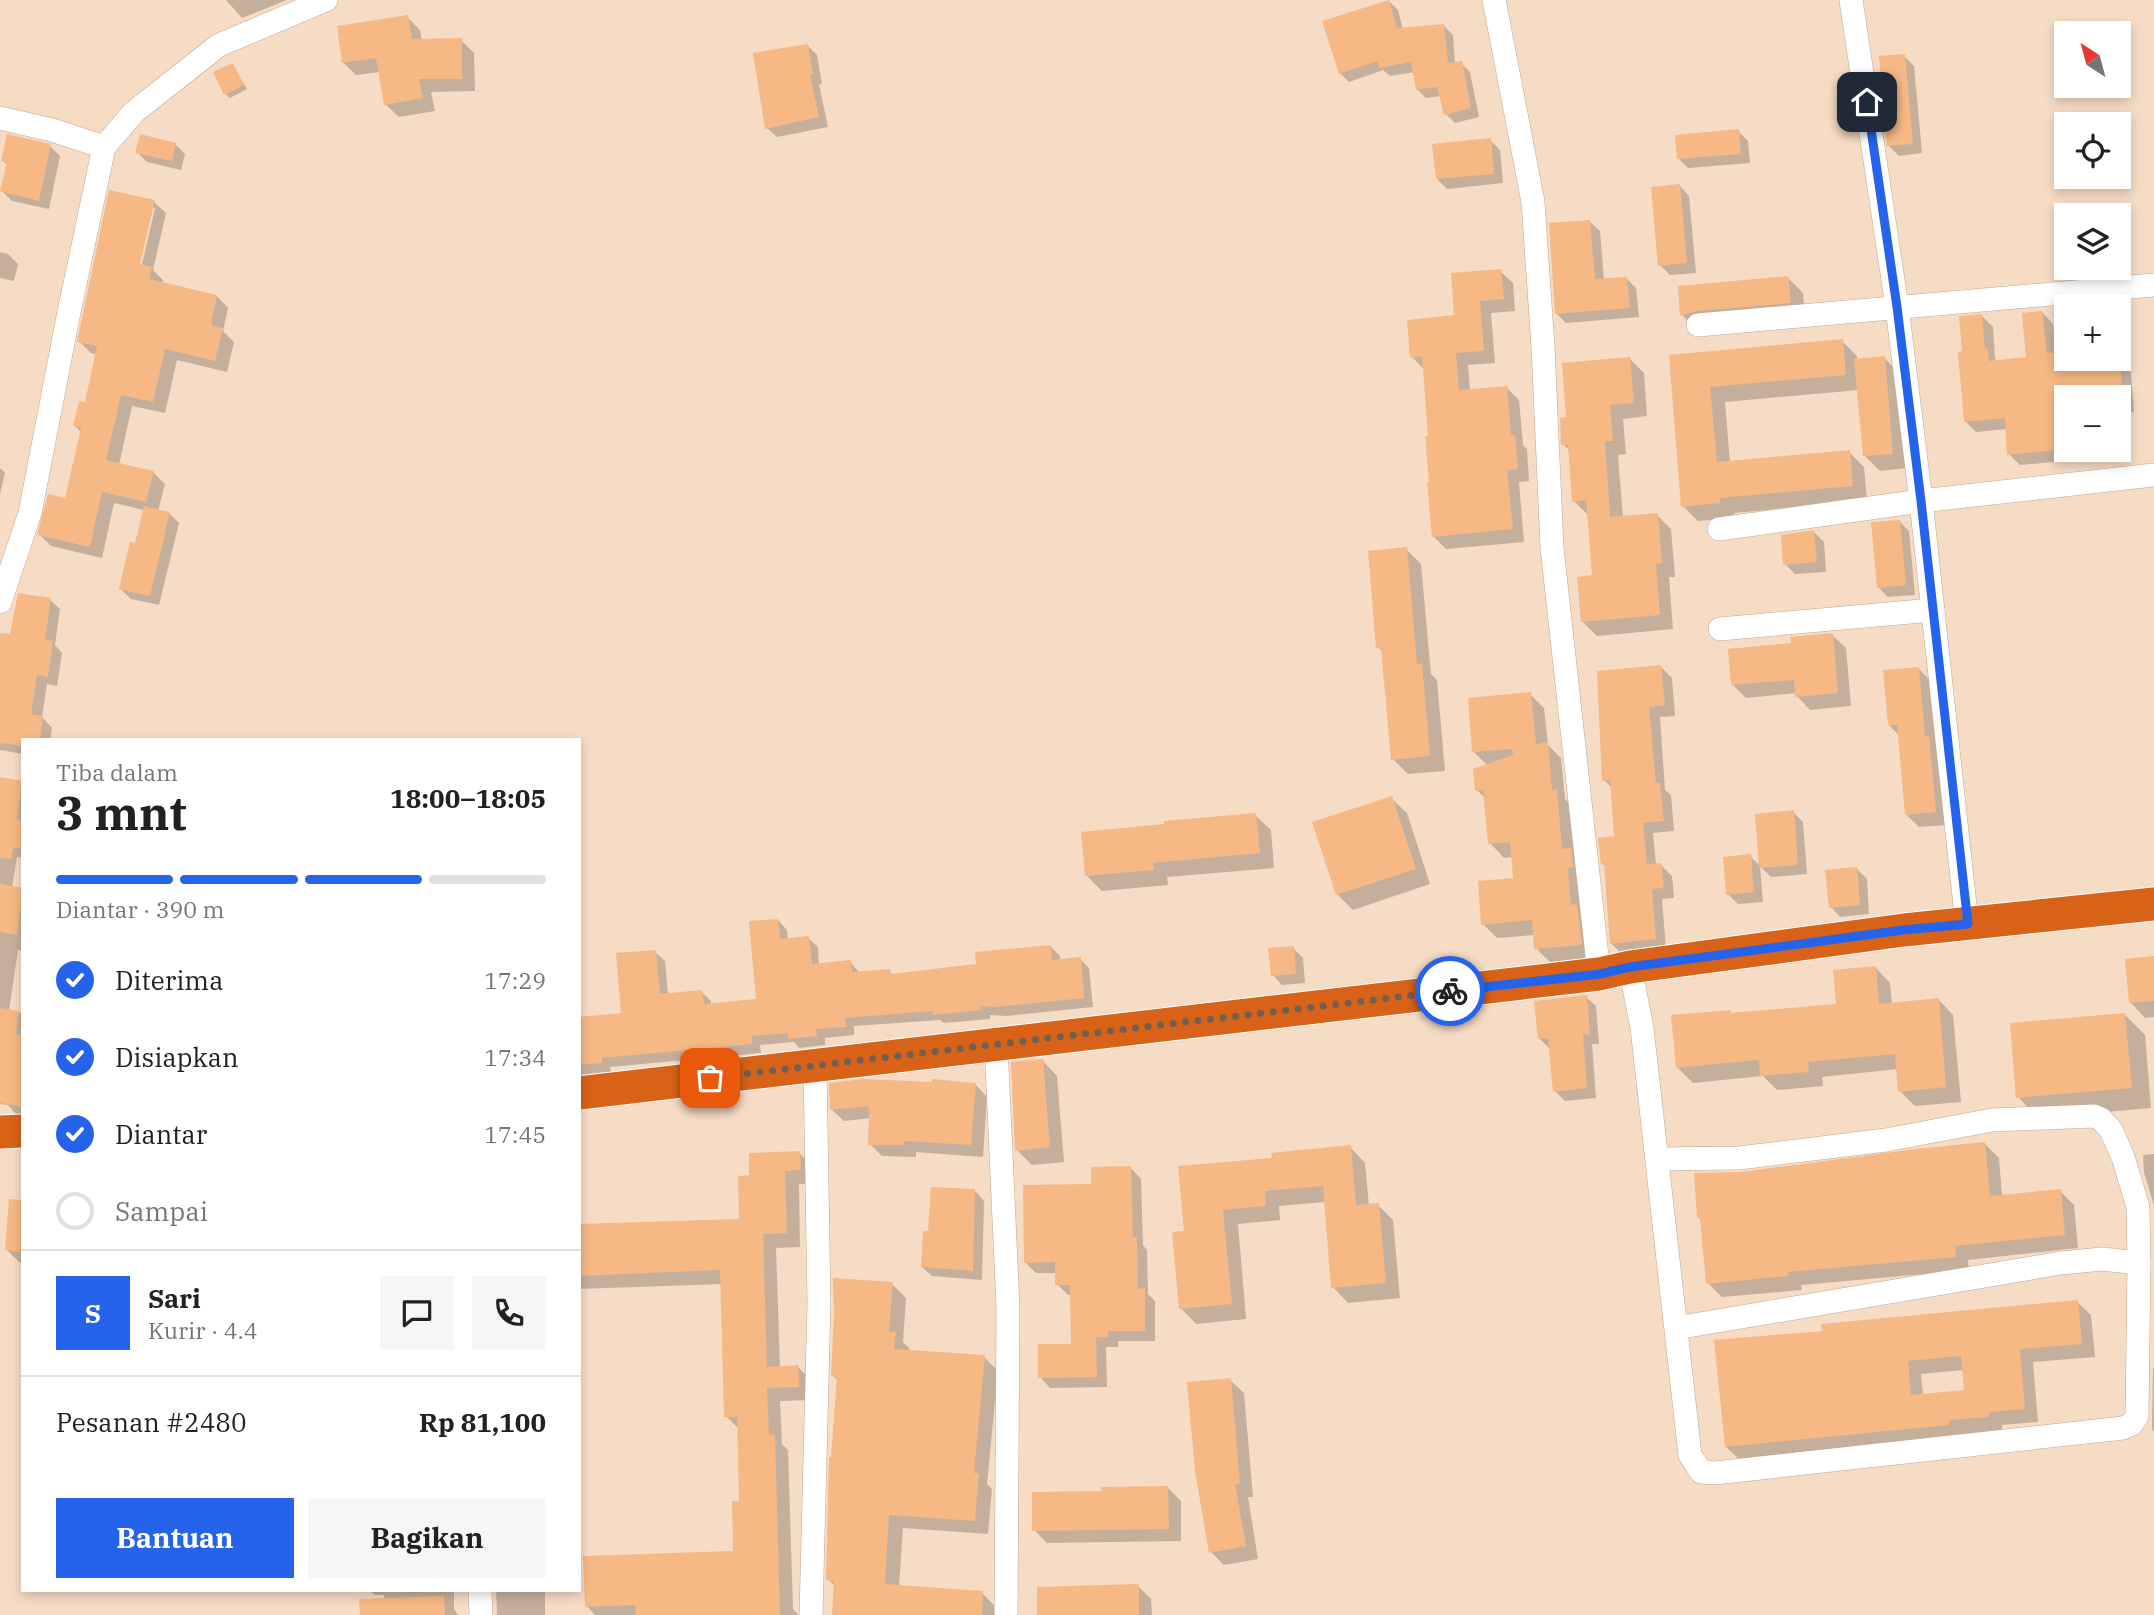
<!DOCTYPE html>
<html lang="id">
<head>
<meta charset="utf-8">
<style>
  :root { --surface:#fff; --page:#f6f6f6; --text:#202124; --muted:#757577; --line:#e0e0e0; --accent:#2563eb }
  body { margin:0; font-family:"IBM Plex Serif",serif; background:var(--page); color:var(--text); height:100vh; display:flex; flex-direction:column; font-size:26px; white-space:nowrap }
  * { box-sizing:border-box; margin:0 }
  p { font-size:23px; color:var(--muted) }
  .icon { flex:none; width:38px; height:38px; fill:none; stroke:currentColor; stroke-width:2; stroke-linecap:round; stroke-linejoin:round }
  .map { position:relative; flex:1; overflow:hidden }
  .side { position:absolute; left:21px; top:738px; width:560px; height:854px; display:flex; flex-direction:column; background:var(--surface); border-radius:0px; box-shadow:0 4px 10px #0003 }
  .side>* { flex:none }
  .needle { width:46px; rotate:324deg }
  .buttons { position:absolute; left:2054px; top:21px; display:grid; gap:14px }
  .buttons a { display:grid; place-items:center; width:77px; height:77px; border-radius:0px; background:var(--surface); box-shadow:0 4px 10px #0003; font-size:35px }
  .pin { position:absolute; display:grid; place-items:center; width:60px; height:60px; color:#fff; margin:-30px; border-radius:14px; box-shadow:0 4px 10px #0006 }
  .courier { position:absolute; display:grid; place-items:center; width:70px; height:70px; margin:-35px; border:5px solid #2563eb; border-radius:50%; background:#fff; color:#222; box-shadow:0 2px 9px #0007 }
  .head em { font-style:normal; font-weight:700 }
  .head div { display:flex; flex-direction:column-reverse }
  .head { display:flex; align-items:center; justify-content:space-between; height:119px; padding:0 35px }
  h1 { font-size:46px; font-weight:700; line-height:52px }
  .bar { display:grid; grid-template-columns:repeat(4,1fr); gap:10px 7px; align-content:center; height:84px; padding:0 35px }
  .bar i { height:9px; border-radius:5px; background:var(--line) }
  .bar .on { background:var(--accent) }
  .bar p { grid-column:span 4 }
  .line { display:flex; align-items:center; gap:18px; padding:0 35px; border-top:2px solid var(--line) }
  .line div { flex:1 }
  .round { display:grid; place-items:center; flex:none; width:74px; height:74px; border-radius:0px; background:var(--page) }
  ol { padding:0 35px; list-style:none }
  li { display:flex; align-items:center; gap:21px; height:77px }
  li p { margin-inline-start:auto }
  li .icon { padding:7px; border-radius:50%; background:var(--accent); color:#fff; stroke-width:4 }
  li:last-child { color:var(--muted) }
  li i { width:38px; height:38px; border:4px solid var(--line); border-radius:50% }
  .button { display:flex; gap:14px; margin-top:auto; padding:14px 35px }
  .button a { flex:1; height:80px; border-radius:0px; background:var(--accent); color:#fff; font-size:28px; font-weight:700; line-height:80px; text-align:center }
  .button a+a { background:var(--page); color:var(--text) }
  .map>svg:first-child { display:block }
  .shadow { fill:#0003; fill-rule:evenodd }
  .building { fill:#f6b884; fill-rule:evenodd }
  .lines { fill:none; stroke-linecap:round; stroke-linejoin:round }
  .minor-casing { stroke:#c0a792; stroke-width:24 }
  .highway-casing { stroke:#fff; stroke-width:35 }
  .minor { stroke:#fff; stroke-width:23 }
  .highway { stroke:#d86217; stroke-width:33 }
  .done { stroke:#706053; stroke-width:7; stroke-dasharray:0 12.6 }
  .route { stroke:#2563eb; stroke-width:9 }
</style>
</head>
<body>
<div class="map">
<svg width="2154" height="1615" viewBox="0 0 2154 1615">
  <rect width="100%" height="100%" fill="#f6dbc5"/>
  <!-- shadow -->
  <g class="shadow">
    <polygon points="226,0 287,0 242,18"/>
    <polygon points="1389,1 1398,10 1403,30 1444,26 1453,35 1455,64 1461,63 1470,72 1479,117 1455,123 1446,114 1441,96 1426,98 1417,89 1415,72 1390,76 1383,70 1349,82 1340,73"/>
    <polygon points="407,17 420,30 422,41 461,40 474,53 475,91 431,92 435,111 399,117 385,104 380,72 356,75 343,62"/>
    <polygon points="808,46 817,55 822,84 819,84 828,127 777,137 767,128"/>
    <polygon points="1904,56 1914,66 1922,153 1899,156 1889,146"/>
    <polygon points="232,65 247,89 230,98 226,94"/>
    <polygon points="1738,131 1748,141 1750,163 1688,168 1679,159"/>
    <polygon points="1490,140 1500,150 1503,183 1447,189 1437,179"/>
    <polygon points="175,144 185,154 181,170 147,162 137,152"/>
    <polygon points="50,146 60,156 49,209 12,201 2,191 8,165 3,161"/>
    <polygon points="1680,186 1689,196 1696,273 1670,275 1660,265"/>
    <path d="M154,202L166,213L153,270L163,280L162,284L217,296L228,308L223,331L234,342L227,372L177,360L165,413L132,406L119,465L153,472L165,484L158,511L169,513L179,523L159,605L131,599L121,589L136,545L144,510L114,503L102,558L51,546L39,534L66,500L82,433L75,426L86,404L97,355L91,353L79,341ZM151,208H155L140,273L136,272Z"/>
    <polygon points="1590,222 1600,231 1604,280 1626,278 1636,288 1639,317 1566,323 1556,313"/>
    <polygon points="0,252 8,254 18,264 14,281 0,278"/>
    <polygon points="1500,271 1513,283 1515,311 1491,313 1495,363 1468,365 1470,391 1507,388 1519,400 1523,445 1527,449 1529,481 1519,482 1524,542 1446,549 1433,536 1430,438 1425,370 1412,357 1456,317"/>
    <polygon points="1788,278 1803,293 1805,317 1697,330 1682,315"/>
    <polygon points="2042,312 2053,324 2056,354 2067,353 2067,359 2119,359 2119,337 2129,346 2134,412 2119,413 2119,397 2067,397 2067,450 2098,450 2098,458 2020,465 2009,454 2007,429 1976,432 1965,421 1964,353 1982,316 1993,327 1995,359 1998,361 2028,359"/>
    <polygon points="1842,341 1857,356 1857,360 1884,358 1900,373 1908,468 1880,471 1864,455 1859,390 1725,402 1730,463 1849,452 1864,467 1867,501 1734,513 1735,518 1698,521 1683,506 1671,357"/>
    <polygon points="1630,359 1644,373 1647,416 1623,419 1626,454 1618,455 1623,518 1657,515 1671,529 1675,577 1669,577 1673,629 1597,636 1583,622 1594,577 1589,516 1574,501 1570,451 1563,444 1568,419"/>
    <polygon points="0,468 5,473 0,494"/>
    <polygon points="1899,521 1909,531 1915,595 1888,597 1878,587"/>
    <polygon points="1814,532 1824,542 1826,572 1795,574 1785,564"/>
    <polygon points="1406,549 1421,564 1431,674 1437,680 1445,771 1408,774 1393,759 1384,653 1378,647"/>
    <polygon points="50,600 60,609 55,645 62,653 57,686 47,684 42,717 52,728 50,740 23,740 23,754 0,750 0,635 11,636"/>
    <polygon points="1832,635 1846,648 1851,706 1810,710 1797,696 1797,693 1746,698 1732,684 1793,644"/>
    <polygon points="1661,667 1672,678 1675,716 1660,717 1665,790 1671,795 1674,831 1653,833 1656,865 1661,865 1672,876 1674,898 1662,899 1666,950 1622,954 1611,943 1606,867 1603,864 1616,838 1612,788 1604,780"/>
    <polygon points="1918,668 1931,681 1948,825 1919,827 1906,814 1899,735 1889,725"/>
    <polygon points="1530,694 1544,708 1548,745 1561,758 1565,799 1571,805 1595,959 1550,962 1536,948 1535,935 1497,938 1483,924 1515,880 1513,857 1504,858 1490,843 1486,799 1477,790 1488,766 1474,752"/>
    <polygon points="0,779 23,784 23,858 17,857 12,888 23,889 23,950 18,950 9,1011 23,1013 23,1115 17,1115 8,1105 0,1104"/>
    <polygon points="1391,798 1407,813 1430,884 1353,910 1338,895 1314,823"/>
    <polygon points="1793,812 1803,822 1807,874 1771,877 1761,867"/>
    <polygon points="1255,815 1271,830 1274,868 1167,877 1168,885 1102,891 1087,876"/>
    <polygon points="1750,856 1760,866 1763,902 1738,904 1728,894"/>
    <polygon points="1857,869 1867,879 1869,914 1840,917 1831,907"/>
    <polygon points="778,920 787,930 788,940 808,938 818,947 819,965 850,962 860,973 889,971 894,976 978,965 1050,946 1060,956 1060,961 1080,959 1089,968 1093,1007 1007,1016 990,1015 990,1019 944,1023 940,1020 854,1026 854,1035 825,1038 825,1045 799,1048 794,1042 760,1045 761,1053 610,1067 611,1072 579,1075 579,1019 623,1014 655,952 665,961 668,995 702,992 711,1001 711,1005 758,1001"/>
    <polygon points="1293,948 1303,958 1305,983 1282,985 1273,975"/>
    <polygon points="2154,958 2154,1017 2145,1018 2130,1002"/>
    <polygon points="1875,967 1890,983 1892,1004 1938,999 1953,1015 1961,1102 1915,1106 1900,1091 1898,1069 1822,1077 1823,1086 1777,1090 1763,1076 1693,1083 1677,1067 1730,1011 1734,1015 1838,1005"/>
    <polygon points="1586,997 1596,1006 1599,1044 1592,1044 1596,1098 1565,1101 1555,1091 1549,1048 1539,1038"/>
    <polygon points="2125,1015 2145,1035 2151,1108 2038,1118 2018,1097"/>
    <polygon points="1042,1060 1057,1076 1064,1162 1032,1165 1017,1150"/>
    <polygon points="975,1084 987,1097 983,1157 916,1152 916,1157 882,1156 870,1144 871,1118 844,1121 831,1109"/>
    <polygon points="1985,1144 1999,1158 2002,1196 2060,1191 2074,1205 2078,1248 1968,1260 1969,1270 1801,1285 1802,1290 1722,1297 1708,1283 1702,1221 1699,1218 1741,1174"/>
    <polygon points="1350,1147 1365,1163 1369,1206 1378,1205 1393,1220 1400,1298 1348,1303 1333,1287 1326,1202 1279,1206 1280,1220 1238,1224 1246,1319 1196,1324 1181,1308 1185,1232 1274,1159"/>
    <polygon points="799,1153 813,1167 814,1184 799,1184 800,1247 776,1248 780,1368 798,1367 812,1381 812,1400 780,1401 782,1444 788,1450 793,1609 799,1615 595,1615 587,1606 735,1553 741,1503 739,1429 726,1416 722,1284 579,1289 579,1226 741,1220 751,1177"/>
    <polygon points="2154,1154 2154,1206 2144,1172 2143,1155"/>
    <polygon points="1131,1168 1141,1179 1143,1245 1147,1250 1148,1294 1155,1301 1155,1341 1118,1341 1118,1347 1106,1347 1107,1387 1050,1388 1040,1377 1073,1345 1072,1295 1068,1295 1057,1284 1057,1273 1036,1273 1025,1262 1093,1186"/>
    <polygon points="975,1191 984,1201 982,1280 932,1276 922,1267 929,1233"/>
    <polygon points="23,1205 23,1262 19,1262 7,1250"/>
    <polygon points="892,1284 906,1298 903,1342 909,1348 909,1352 984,1357 998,1371 987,1484 992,1489 988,1534 903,1528 899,1587 982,1593 996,1607 996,1615 834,1615 836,1587 828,1579 839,1381 833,1376"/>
    <path d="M2077,1302L2091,1315L2095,1357L2033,1362L2038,1422L2002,1425V1430L1962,1434V1438L1740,1460L1726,1447L1824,1332ZM1964,1370L1966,1392L1923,1396L1921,1374Z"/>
    <polygon points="2153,1368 2154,1368 2154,1432 2152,1429"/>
    <polygon points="1230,1380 1244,1393 1253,1497 1248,1497 1258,1559 1224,1565 1211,1552"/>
    <polygon points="1168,1488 1181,1501 1181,1541 1047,1543 1034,1530 1103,1493"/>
    <polygon points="1138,1586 1151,1599 1152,1615 1039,1615"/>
    <polygon points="370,1591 454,1591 454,1609 458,1615 384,1615 384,1595 375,1595"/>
    <polygon points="496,1591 545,1591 545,1615 497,1615"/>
  </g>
  <!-- building -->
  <g class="building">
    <polygon points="1389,0 1397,28 1444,24 1448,63 1462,61 1471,108 1444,115 1437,87 1416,90 1411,62 1379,68 1378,61 1339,74 1322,21"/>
    <polygon points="408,15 412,39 462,38 462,79 419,79 423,98 384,105 376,58 342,63 337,26"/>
    <polygon points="808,44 813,74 810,75 819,117 765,129 753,53"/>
    <polygon points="1905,54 1913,144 1887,146 1879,56"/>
    <polygon points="233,63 244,85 224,95 213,72"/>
    <polygon points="1739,129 1741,154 1677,159 1675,135"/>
    <polygon points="7,134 51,144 39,201 0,191 7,162 1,161"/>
    <polygon points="140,134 176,143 172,161 135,153"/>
    <polygon points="1491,138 1494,174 1436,179 1432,144"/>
    <polygon points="1680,184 1687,263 1658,266 1651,187"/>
    <polygon points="109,190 155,200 140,264 152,267 149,279 217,295 211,325 223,328 215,361 165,349 153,402 121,395 106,460 154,471 146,502 102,492 90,547 37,535 48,494 65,498 81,428 73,426 79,401 85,402 97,346 77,342"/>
    <polygon points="1590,220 1595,279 1627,277 1630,308 1555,314 1549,223"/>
    <polygon points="1501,269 1504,299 1480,301 1484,351 1456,353 1459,390 1507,386 1511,435 1515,435 1518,469 1507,470 1513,529 1432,537 1427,482 1429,482 1425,436 1428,436 1422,356 1410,358 1407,320 1454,315 1451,273"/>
    <polygon points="1788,276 1791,303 1697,311 1680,316 1678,286"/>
    <polygon points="2042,311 2047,353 2066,351 2067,359 2120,359 2123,397 2067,397 2067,449 2007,455 2005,418 1964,422 1958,352 1962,351 1959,316 1982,314 1985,349 1988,349 1989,361 2026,357 2022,313"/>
    <polygon points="1843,339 1846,375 1710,387 1717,462 1850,450 1853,486 1720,498 1720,503 1681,507 1669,355"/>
    <polygon points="1885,356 1893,454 1863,456 1854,359"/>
    <polygon points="1630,357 1634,403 1610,405 1613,441 1605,441 1610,517 1658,513 1662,563 1656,564 1660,615 1581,622 1577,577 1592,575 1586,500 1572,502 1568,445 1561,445 1560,418 1566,417 1562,363"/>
    <polygon points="144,506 170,512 150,596 119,589 130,542 135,543"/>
    <polygon points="1900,520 1906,585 1877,588 1871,522"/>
    <polygon points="1814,530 1817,562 1783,565 1781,535"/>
    <polygon points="1407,547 1417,664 1422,663 1430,756 1391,760 1381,648 1376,648 1368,551"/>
    <polygon points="18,593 51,598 45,640 53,641 48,677 37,675 31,714 43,716 40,740 23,740 23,746 0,743 0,633 10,634"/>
    <polygon points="1833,633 1838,693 1795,697 1794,680 1731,685 1728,649 1791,643 1790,637"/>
    <polygon points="1661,665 1665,705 1649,707 1656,783 1660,782 1664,821 1643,823 1647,864 1661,863 1664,888 1652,889 1656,939 1610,944 1604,864 1601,865 1598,838 1614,836 1610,780 1602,781 1597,671"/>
    <polygon points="1919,667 1925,737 1929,736 1936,812 1905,815 1897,725 1888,725 1883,670"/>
    <polygon points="1531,692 1536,744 1548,742 1552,790 1557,789 1562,849 1571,848 1573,867 1568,868 1571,905 1577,904 1582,945 1534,949 1532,920 1481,925 1478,881 1513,878 1510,842 1488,844 1483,790 1475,791 1473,769 1513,755 1512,749 1472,752 1468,698"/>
    <polygon points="0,777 22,781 17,819 23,820 23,849 13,848 11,859 0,858"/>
    <polygon points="1392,796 1416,869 1336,895 1312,822"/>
    <polygon points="1794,810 1798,865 1759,868 1755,814"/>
    <polygon points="1256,813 1260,853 1153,863 1154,870 1085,876 1081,832 1164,824 1164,821"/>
    <polygon points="1751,854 1754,892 1726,895 1723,857"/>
    <polygon points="1857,867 1860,905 1829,908 1825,870"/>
    <polygon points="0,884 23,888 17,935 0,932"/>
    <polygon points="778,919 780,939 809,936 812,964 851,960 852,972 890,969 891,974 976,964 975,952 1051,945 1052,960 1081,957 1084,998 997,1007 981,1006 981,1010 933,1015 933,1011 845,1018 846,1027 816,1029 817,1036 788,1039 788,1033 752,1036 752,1044 602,1058 602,1063 579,1065 579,1017 621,1013 616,953 656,950 660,994 702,990 704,1004 756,999 749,921"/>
    <polygon points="1294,946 1296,974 1271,976 1268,948"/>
    <polygon points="2154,956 2154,1001 2129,1003 2125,959"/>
    <polygon points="1876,966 1879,1004 1939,998 1946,1087 1898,1092 1895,1054 1808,1062 1809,1072 1760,1076 1759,1060 1676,1068 1671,1015 1731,1010 1731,1013 1836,1004 1833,970"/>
    <polygon points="1587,995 1590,1034 1583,1035 1587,1088 1553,1092 1548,1038 1538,1039 1534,1001"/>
    <polygon points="0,1008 19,1011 16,1035 23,1035 23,1107 0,1103"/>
    <polygon points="2125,1013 2132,1088 2016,1098 2010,1023"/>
    <polygon points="1043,1059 1050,1147 1015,1151 1011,1062"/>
    <polygon points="863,1079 932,1082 932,1079 976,1083 971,1145 904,1141 904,1145 868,1145 869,1106 830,1110 829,1083"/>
    <polygon points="1985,1142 1990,1196 2061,1189 2065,1235 1955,1246 1956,1257 1788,1272 1789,1276 1706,1284 1700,1218 1697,1218 1694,1173 1741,1172 1916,1149"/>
    <polygon points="1351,1145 1356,1205 1379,1203 1386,1283 1331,1288 1323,1186 1265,1191 1266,1206 1223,1210 1232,1304 1179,1309 1172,1232 1184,1231 1178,1166 1272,1158 1271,1153"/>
    <polygon points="800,1151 801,1170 785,1171 787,1233 763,1234 767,1367 798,1365 799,1387 767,1388 769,1435 775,1434 780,1615 636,1615 635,1605 585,1607 583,1556 733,1551 732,1501 739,1501 737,1417 724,1417 720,1270 579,1276 579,1224 739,1219 738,1176 749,1175 749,1153"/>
    <polygon points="1131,1166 1133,1237 1137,1237 1138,1289 1145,1288 1145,1331 1108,1331 1108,1337 1096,1337 1097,1377 1038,1378 1038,1344 1071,1344 1070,1285 1055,1285 1055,1262 1024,1263 1023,1185 1091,1184 1091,1167"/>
    <polygon points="931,1187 975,1189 973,1271 921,1267 923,1231 928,1231"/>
    <polygon points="9,1199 23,1200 23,1252 5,1250"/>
    <polygon points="833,1278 893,1282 889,1332 896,1332 894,1349 985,1355 974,1473 979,1473 975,1521 889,1515 885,1584 983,1591 982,1615 832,1615 834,1581 826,1580 829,1457 831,1457 837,1377 831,1376 834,1316"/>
    <path d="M2078,1300L2082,1344L2020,1349L2025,1409L1989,1412V1417L1949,1420V1425L1725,1447L1714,1340L1822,1331L1821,1324ZM1961,1356L1964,1390L1911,1395L1908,1361Z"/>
    <polygon points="1231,1378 1240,1484 1235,1484 1246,1546 1209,1553 1195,1471 1187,1382"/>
    <polygon points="1168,1486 1169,1529 1032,1531 1032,1492 1101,1491 1101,1487"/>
    <polygon points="1139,1584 1139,1615 1037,1615 1037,1587"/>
    <polygon points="444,1596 445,1615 360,1615 359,1599"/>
  </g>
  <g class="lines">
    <defs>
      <g id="minor">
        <polyline points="1494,0 1533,202 1543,347 1552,548 1599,974"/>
        <polyline points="1851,0 1897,307 1921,501 1967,924"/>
        <polyline points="0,118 52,130 104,147"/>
        <polyline points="1698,325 2154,285"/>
        <polyline points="1719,529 1921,501 2154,475"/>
        <polyline points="0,602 30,513 69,312 104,147 134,112 219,45 326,0"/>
        <polyline points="1720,629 1933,610"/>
        <polyline points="1630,967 1642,1028 1690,1455 1701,1472 1715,1473 2123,1428 2132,1424 2137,1416 2139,1263 2102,1259 2061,1263 1676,1328"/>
        <polyline points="996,1044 1008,1307 1006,1615"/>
        <polyline points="1658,1159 1739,1158 1886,1140 1992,1120 2094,1116 2101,1119 2111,1130 2123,1157 2138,1207 2139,1263"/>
        <polyline points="480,1591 481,1615"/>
        <polyline points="811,1615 819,1303 815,1066"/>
      </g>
      <g id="highway">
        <polyline points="579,1093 1599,974 1630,967 1904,930 2154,904"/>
        <polyline points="0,1132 23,1131"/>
      </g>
    </defs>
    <!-- minor casing -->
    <use href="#minor" class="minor-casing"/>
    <!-- highway casing -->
    <use href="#highway" class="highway-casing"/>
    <!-- minor -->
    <use href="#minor" class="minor"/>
    <!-- highway -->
    <use href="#highway" class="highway"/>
  </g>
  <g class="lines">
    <!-- done -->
    <polyline class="done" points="710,1078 1450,991"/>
    <!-- route -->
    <polyline class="route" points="1450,991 1600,974 1630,967 1903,930 1968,924 1921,501 1897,307 1867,102"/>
  </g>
</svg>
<div class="buttons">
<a><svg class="needle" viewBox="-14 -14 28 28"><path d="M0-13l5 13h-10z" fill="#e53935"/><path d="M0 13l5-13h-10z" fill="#757577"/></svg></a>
<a><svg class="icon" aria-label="locate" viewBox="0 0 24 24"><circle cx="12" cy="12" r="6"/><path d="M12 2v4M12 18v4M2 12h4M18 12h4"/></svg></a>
<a><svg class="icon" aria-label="layers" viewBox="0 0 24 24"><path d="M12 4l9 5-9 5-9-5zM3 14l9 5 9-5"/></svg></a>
<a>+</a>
<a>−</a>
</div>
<div class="pin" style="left:710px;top:1078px;background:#ea580c"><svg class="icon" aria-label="bag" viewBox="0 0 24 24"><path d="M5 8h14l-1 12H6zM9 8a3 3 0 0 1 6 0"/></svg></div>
<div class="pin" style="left:1867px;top:102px;background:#1f2937"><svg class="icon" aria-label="home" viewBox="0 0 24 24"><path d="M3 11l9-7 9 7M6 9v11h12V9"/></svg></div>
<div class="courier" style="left:1450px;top:991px"><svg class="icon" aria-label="bike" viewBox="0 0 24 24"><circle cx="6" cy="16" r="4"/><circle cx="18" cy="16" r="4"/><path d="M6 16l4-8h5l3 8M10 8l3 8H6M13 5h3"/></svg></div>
<section class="side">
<div class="head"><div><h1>3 mnt</h1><p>Tiba dalam</p></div><em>18:00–18:05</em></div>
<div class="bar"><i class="on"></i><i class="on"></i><i class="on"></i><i></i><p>Diantar · 390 m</p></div>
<ol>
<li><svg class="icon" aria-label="check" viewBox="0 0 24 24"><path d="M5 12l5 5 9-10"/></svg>Diterima<p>17:29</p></li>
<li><svg class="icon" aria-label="check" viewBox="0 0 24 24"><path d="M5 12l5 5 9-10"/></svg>Disiapkan<p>17:34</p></li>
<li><svg class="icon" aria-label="check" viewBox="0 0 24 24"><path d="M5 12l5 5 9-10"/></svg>Diantar<p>17:45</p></li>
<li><i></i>Sampai</li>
</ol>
<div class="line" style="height:126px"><b class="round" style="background:var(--accent);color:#fff">S</b><div><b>Sari</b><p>Kurir · 4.4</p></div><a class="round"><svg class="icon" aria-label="chat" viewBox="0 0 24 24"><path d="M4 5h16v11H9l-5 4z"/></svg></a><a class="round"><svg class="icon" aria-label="phone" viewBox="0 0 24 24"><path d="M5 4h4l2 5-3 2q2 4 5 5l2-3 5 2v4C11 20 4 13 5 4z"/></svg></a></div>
<div class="line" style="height:91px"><div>Pesanan #2480</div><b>Rp 81,100</b></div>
<div class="button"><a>Bantuan</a><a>Bagikan</a></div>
</section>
</div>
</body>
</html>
